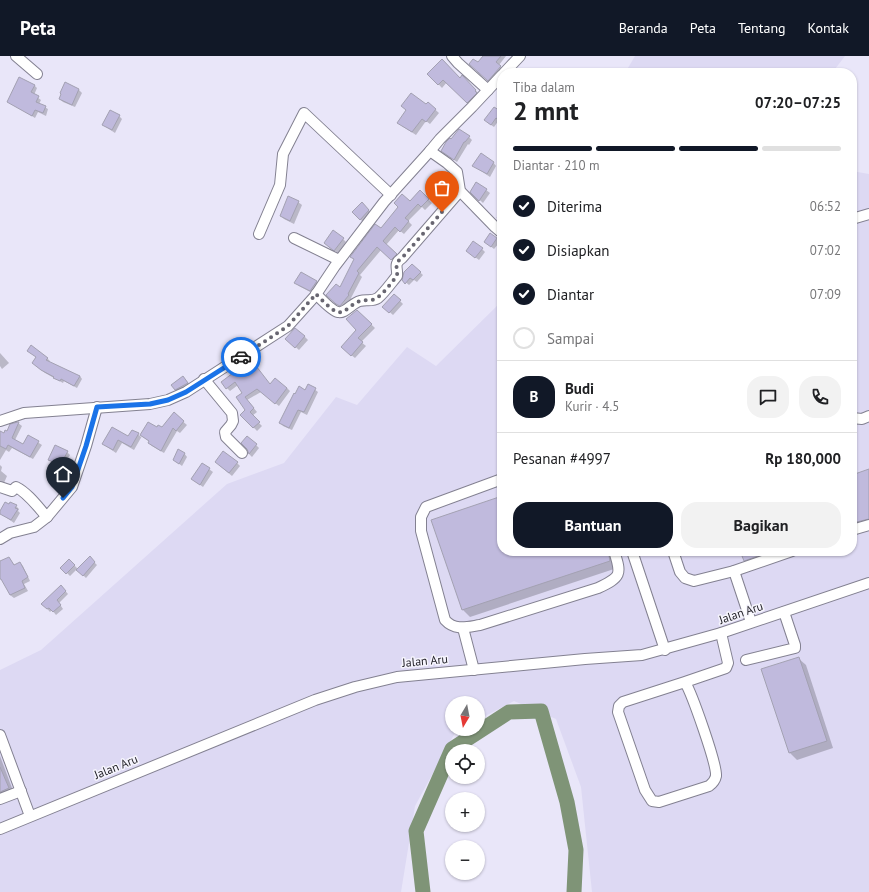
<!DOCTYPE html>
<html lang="id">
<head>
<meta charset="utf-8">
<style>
  :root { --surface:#fff; --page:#f2f2f2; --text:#202124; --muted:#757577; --line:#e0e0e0; --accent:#111827 }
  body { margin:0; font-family:"PT Sans",sans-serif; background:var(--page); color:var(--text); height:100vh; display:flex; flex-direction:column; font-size:15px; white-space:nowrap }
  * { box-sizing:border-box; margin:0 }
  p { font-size:13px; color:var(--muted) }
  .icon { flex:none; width:22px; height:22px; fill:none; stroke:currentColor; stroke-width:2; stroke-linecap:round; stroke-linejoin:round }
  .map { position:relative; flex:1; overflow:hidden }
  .panel { position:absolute; left:497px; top:12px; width:360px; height:488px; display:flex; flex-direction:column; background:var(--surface); border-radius:16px; box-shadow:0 1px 3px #0004 }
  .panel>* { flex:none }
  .needle { width:26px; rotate:190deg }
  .buttons { position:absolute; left:445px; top:640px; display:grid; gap:8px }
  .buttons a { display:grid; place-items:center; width:40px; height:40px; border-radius:50%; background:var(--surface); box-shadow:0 1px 3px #0004; font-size:20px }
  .pin { position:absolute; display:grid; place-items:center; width:34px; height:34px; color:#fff; margin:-41px -17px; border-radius:50% 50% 50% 0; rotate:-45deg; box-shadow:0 0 4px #0007 }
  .pin .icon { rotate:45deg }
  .courier { position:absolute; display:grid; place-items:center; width:40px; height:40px; margin:-20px; border:3px solid #1a73e8; border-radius:50%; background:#fff; color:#222; box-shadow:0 1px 5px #0007 }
  .head em { font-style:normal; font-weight:700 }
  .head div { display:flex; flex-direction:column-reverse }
  .head { display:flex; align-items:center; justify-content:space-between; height:68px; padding:0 16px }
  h1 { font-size:26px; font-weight:700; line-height:30px }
  .bar { display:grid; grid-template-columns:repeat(4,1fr); gap:6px 4px; align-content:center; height:48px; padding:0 16px }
  .bar i { height:5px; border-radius:3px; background:var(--line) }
  .bar .on { background:var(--accent) }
  .bar p { grid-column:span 4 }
  .line { display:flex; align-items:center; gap:10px; padding:0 16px; border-top:1px solid var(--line) }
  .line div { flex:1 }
  .round { display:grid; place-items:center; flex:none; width:42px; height:42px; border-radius:16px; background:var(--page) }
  ol { padding:0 16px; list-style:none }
  li { display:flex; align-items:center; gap:12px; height:44px }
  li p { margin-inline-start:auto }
  li .icon { padding:4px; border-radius:50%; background:var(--accent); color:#fff; stroke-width:4 }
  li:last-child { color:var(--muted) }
  li i { width:22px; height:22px; border:2px solid var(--line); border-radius:50% }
  .action { display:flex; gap:8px; margin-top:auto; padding:8px 16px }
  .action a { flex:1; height:46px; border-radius:16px; background:var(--accent); color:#fff; font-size:16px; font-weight:700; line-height:46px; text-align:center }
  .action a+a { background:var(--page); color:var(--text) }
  header { display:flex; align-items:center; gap:24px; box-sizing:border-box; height:56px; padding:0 20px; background:var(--accent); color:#fff }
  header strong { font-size:19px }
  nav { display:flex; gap:22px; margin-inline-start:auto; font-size:14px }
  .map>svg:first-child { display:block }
  .built { fill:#ddd9f3 }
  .shadow { fill:#0003 }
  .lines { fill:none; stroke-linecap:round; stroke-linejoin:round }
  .river { stroke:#7f9477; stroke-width:15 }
  .building { fill:#c0badd; stroke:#a3a1b2 }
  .minor-casing { stroke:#838191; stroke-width:12 }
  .minor { stroke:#fff; stroke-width:10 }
  .done { stroke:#686671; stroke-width:4; stroke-dasharray:0 7.2 }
  .route { stroke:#1a73e8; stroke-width:5 }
  .labels { text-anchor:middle; stroke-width:3; stroke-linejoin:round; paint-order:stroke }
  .street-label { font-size:12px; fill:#222128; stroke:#f6f5fd }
</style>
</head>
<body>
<header>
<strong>Peta</strong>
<nav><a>Beranda</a><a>Peta</a><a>Tentang</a><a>Kontak</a></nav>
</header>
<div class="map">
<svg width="869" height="836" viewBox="0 0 869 836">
  <rect width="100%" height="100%" fill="#e9e6f9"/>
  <!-- built -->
  <g class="built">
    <polygon points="635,0 845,0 832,17 625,17"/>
    <polygon points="852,115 869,118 869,836 592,836 581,731 556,663 514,645 478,664 478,647 452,647 452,673 460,673 456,675 415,750 401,836 0,836 0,614 41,594 227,428 284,407 336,341 357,349 407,291 436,310 502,245 502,495 852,495"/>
  </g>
  <!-- shadow -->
  <g class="shadow">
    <polygon points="484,0 506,0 499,9 504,14 491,27 471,8 478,8"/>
    <polygon points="429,18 460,23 470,28 479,38 471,49 447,26 442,32"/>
    <polygon points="66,28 79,34 82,37 75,51 63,46 60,43"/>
    <polygon points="34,29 37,32 34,39 41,44 39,48 48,53 46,60 38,56 35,62 8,45"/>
    <polygon points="428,47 439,57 430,68 426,65 416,79 402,70 407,55 402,50 426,49"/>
    <polygon points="502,53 502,66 499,64 494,71 488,67"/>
    <polygon points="119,60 122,63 115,77 103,69"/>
    <polygon points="469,81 472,84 469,89 468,88 457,106 445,98"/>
    <polygon points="493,106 496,110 490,121 474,110"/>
    <polygon points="451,127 455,133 446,143 436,135"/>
    <polygon points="477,127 490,137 483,147 471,136"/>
    <polygon points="420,136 432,147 425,154 422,151 408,165 412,169 404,178 399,174 386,189 400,202 395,207 381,194 360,219 362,221 351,242 352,243 344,252 341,251 331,242 340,232 381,174"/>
    <polygon points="298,146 302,149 294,168 284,163 281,160"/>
    <polygon points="362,148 372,158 364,167 353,156"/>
    <polygon points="496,161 501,163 502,161 502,167"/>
    <polygon points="343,183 346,186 338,197 328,190"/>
    <polygon points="497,183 500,186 494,193 485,186"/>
    <polygon points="482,193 485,196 479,204 471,198"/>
    <polygon points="412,209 423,219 417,226 414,224 409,229 403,224"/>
    <polygon points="301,217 317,226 320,229 314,238 299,230 296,227"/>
    <polygon points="394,239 403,248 393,259 384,251"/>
    <polygon points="357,255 375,272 361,286 366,290 355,302 345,294 358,274"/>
    <polygon points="304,280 308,284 299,294 290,286"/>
    <polygon points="0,297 9,307 2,313 0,310"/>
    <polygon points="37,301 47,302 50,305 48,306 80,320 82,323 77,332 64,325 63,327 45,317 35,309"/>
    <polygon points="236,320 287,332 290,335 279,350 261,336 247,344 257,356 252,360 262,370 257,375 242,359 246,355 244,338 238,329 230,335 227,332"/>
    <polygon points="183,321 191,330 179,337 175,333"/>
    <polygon points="309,329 318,336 307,359 301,356 292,374 283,370 281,367 306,335"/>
    <polygon points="174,358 187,369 180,377 177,375 164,397 152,390 149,387 150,386 142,380 134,394 122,387 116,397 103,388 112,372 129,381 138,378 141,381 149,368 158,373 162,372"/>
    <polygon points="18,367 22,370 15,384 24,389 28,380 42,389 33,403 12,392 9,396 6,394 0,404 0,379 4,379"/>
    <polygon points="256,389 259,392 252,401 249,398 248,392"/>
    <polygon points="67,396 70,399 66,406 62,404 59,409 52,406 49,403"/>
    <polygon points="184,397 187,401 182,410 174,404"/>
    <polygon points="237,407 240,410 232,420 219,409"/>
    <polygon points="202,408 213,416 203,431 192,423"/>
    <polygon points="0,409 2,411 1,415 7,420 4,427 0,428"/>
    <polygon points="869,414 869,471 857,475 852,480 852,420"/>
    <polygon points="502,442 502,495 617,495 617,512 470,561 462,553"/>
    <polygon points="16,450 19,453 18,455 20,457 14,467 0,457"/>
    <polygon points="741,495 807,495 803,496 798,496 752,511 744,504"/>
    <polygon points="9,502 15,510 20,507 23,510 30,525 24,528 28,535 14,542 10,539 2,522 0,523 0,507"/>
    <polygon points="90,502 97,509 86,522 77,513 70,520 62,512 69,504 78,513"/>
    <polygon points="61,530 68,538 59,547 63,553 56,559 52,554 50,556 43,548"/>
    <polygon points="798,602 806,609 833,692 797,704 790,697 762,614"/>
    <polygon points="0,700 15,740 0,746"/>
  </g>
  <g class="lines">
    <!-- river -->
    <polyline class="river" points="423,836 416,775 452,693 509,656 541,655 567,746 576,794 574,836"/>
  </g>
  <!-- building -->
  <g class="building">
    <polygon points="483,0 501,0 496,6 501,10 488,25 469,8 473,3 478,6"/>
    <polygon points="442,3 460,22 462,19 476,34 475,35 477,37 467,47 443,24 438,29 427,18"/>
    <polygon points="19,21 35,29 31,36 39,40 36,46 46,50 43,57 35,54 32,60 7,46"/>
    <polygon points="65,26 79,33 72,49 59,43 61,38 60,37"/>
    <polygon points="411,37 426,48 428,46 436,53 426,66 422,63 412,76 397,67 406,54 401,50"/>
    <polygon points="494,51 502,56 502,66 496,62 491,69 484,64"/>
    <polygon points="110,54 120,59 112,74 102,69"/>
    <polygon points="459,73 470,80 465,86 464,86 454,104 441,95 446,86 450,82 451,83"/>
    <polygon points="481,97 494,106 487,118 472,110"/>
    <polygon points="439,116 452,127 453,130 443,141 431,132 436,126 433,124"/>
    <polygon points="476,126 487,133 479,145 470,136"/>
    <polygon points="420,134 429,143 421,151 418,148 405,162 409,165 400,176 395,171 383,185 397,198 391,204 377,191 357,215 359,217 348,238 349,239 340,250 336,248 326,239 336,228 340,231 354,203 350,201 375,168 381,172 398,151 394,147 402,138 410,145"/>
    <polygon points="288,140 299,145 290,165 280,160"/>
    <polygon points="362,146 369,154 360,164 352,156"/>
    <polygon points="333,174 344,182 334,195 324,187"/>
    <polygon points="490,177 497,182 491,191 484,186"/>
    <polygon points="473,185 483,192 475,202 466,195"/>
    <polygon points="412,208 421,216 413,224 410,222 405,228 402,224 404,216"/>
    <polygon points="301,216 317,225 310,235 294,227"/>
    <polygon points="394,238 401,244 389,257 382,251"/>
    <polygon points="357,254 372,268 358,282 363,286 351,300 341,291 356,274 346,263"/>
    <polygon points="295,272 305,280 295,292 285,283"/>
    <polygon points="31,289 48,302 46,304 80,320 74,330 61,323 60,325 53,322 54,321 41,314 32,307 36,301 27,295"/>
    <polygon points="253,306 270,328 275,322 287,332 275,348 257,333 245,341 254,352 250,356 260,366 253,372 240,359 245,354 236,341 242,337 235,326 226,333 221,326 233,317 235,319"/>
    <polygon points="183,320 188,327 175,334 171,329"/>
    <polygon points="308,328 316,332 304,356 298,354 289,372 279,367 294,337 295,338 299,330 305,334"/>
    <polygon points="174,356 184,365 176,375 173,372 161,395 148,387 149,385 140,379 148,366 157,371 158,369 162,371"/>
    <polygon points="18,366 19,366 12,382 23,388 28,379 39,385 30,401 8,389 6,393 0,390 0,375 4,377 5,374 7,375 10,368"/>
    <polygon points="112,371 128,380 132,374 139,377 131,391 118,384 113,394 102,388"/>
    <polygon points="247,380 257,388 249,398 247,393 241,387"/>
    <polygon points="55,389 68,395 63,404 59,402 56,407 48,404"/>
    <polygon points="178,393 185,397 179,408 173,404"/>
    <polygon points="223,395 238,406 229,417 215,406"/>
    <polygon points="202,407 210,412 200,429 191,423"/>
    <polygon points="869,413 869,463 852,467 852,419"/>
    <polygon points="502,440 502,495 608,495 610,505 462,554 431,464"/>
    <polygon points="5,446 9,448 10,446 17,449 15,452 18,453 11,464 0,458 0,455"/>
    <polygon points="740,495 772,495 744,505"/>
    <polygon points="90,500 95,506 83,520 76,514"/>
    <polygon points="9,501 14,509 20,506 28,521 22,525 25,532 10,539 1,523 0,523 0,505"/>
    <polygon points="69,503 75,509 66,518 60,512"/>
    <polygon points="61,529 66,535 57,544 61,549 53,556 49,552 47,553 41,548"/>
    <polygon points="799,601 827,685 789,697 761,613"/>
    <polygon points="0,711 9,732 0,736"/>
  </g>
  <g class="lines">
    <defs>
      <g id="minor">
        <polyline points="16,0 37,18"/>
        <polyline points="452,0 458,7 488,34"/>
        <polyline points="504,17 520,0"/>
        <polyline points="430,95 447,107 457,116 460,135 495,171 502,177"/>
        <polyline points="852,163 869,158"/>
        <polyline points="259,178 280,129 283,98 304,57 391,139"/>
        <polyline points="294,182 339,204"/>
        <path d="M316,238C321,243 332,255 338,256C345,258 352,247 360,245C366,243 372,246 378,242C385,236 391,227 397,220C398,212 393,208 402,202L460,135"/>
        <polyline points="204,323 232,357 233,365 231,369 225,376 226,381 242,397"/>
        <polyline points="852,362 862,363 869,360"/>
        <polyline points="0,365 24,357 150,348 168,344 186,336 288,270 315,240 335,210 384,146 430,95 440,83 472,51 502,19"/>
        <path d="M502,423L426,451L421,461V475L445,564C455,575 467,571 480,569L598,532C621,521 622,519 614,495"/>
        <path d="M0,431L12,435L16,431C28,437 38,451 47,461"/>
        <polyline points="852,474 869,469"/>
        <polyline points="0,483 10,477 34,471 47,461 72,431 86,390 97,351"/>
        <polyline points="632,495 665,594"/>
        <polyline points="673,495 680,516 685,522 694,525 734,515 792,495"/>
        <polyline points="734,515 751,566"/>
        <polyline points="463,572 474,614"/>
        <polyline points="746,604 795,592 795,589 784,556"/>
        <path d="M685,626L623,646L619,650L618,656L645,734L652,745L659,746L709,730C713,727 715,725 716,720C717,708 692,638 685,626L726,612L728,607L721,577"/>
        <polyline points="0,679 30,760"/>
        <polyline points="0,743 21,735"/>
        <polyline points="0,773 315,644 355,631 397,621 585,603 642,599 721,577 869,527"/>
      </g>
    </defs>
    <!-- minor casing -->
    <use href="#minor" class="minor-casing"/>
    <!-- minor -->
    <use href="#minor" class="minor"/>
  </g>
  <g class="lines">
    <!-- done -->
    <path class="done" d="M241,301L288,270L316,238C321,243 332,255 338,256C345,258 352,247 360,245C366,243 372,246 378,241C385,236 391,227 397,220C398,211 393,208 402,202L442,156"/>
    <!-- route -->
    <polyline class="route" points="63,442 72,431 86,390 97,351 150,348 168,344 186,336 241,301"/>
  </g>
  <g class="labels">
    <!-- street labels -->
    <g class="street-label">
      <text transform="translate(741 557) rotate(-19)" y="4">Jalan Aru</text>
      <text transform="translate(425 605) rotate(-5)" y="4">Jalan Aru</text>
      <text transform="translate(116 711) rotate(-22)" y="4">Jalan Aru</text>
    </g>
  </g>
</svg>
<div class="buttons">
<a><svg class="needle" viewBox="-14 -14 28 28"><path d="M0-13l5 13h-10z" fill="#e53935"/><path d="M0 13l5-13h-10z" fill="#757577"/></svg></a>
<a><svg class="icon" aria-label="locate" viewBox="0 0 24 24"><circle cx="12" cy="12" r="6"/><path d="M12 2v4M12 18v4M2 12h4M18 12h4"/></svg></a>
<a>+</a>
<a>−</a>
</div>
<div class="pin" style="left:442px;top:156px;background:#ea580c"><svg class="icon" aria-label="bag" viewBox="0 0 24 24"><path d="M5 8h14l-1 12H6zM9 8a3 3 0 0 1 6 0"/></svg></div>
<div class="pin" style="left:63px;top:442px;background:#1f2937"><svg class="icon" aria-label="home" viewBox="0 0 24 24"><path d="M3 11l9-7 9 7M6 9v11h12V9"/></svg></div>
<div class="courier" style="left:241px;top:301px"><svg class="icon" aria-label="car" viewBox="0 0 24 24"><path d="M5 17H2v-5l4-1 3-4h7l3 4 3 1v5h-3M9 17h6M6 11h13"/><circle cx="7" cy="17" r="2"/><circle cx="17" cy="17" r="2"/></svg></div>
<section class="panel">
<div class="head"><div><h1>2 mnt</h1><p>Tiba dalam</p></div><em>07:20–07:25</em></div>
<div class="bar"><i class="on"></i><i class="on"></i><i class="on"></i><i></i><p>Diantar · 210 m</p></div>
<ol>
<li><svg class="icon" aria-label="check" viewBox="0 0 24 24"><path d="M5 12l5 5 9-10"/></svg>Diterima<p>06:52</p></li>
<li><svg class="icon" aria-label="check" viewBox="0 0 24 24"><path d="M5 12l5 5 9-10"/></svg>Disiapkan<p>07:02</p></li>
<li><svg class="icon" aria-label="check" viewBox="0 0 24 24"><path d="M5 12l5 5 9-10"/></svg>Diantar<p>07:09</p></li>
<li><i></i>Sampai</li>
</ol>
<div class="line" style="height:72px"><b class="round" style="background:var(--accent);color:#fff">B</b><div><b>Budi</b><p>Kurir · 4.5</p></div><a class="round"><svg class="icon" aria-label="chat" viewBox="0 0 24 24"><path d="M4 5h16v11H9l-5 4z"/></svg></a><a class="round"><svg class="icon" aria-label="phone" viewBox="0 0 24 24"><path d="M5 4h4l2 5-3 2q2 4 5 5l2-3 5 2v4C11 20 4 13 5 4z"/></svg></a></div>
<div class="line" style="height:52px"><div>Pesanan #4997</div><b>Rp 180,000</b></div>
<div class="action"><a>Bantuan</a><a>Bagikan</a></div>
</section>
</div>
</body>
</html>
